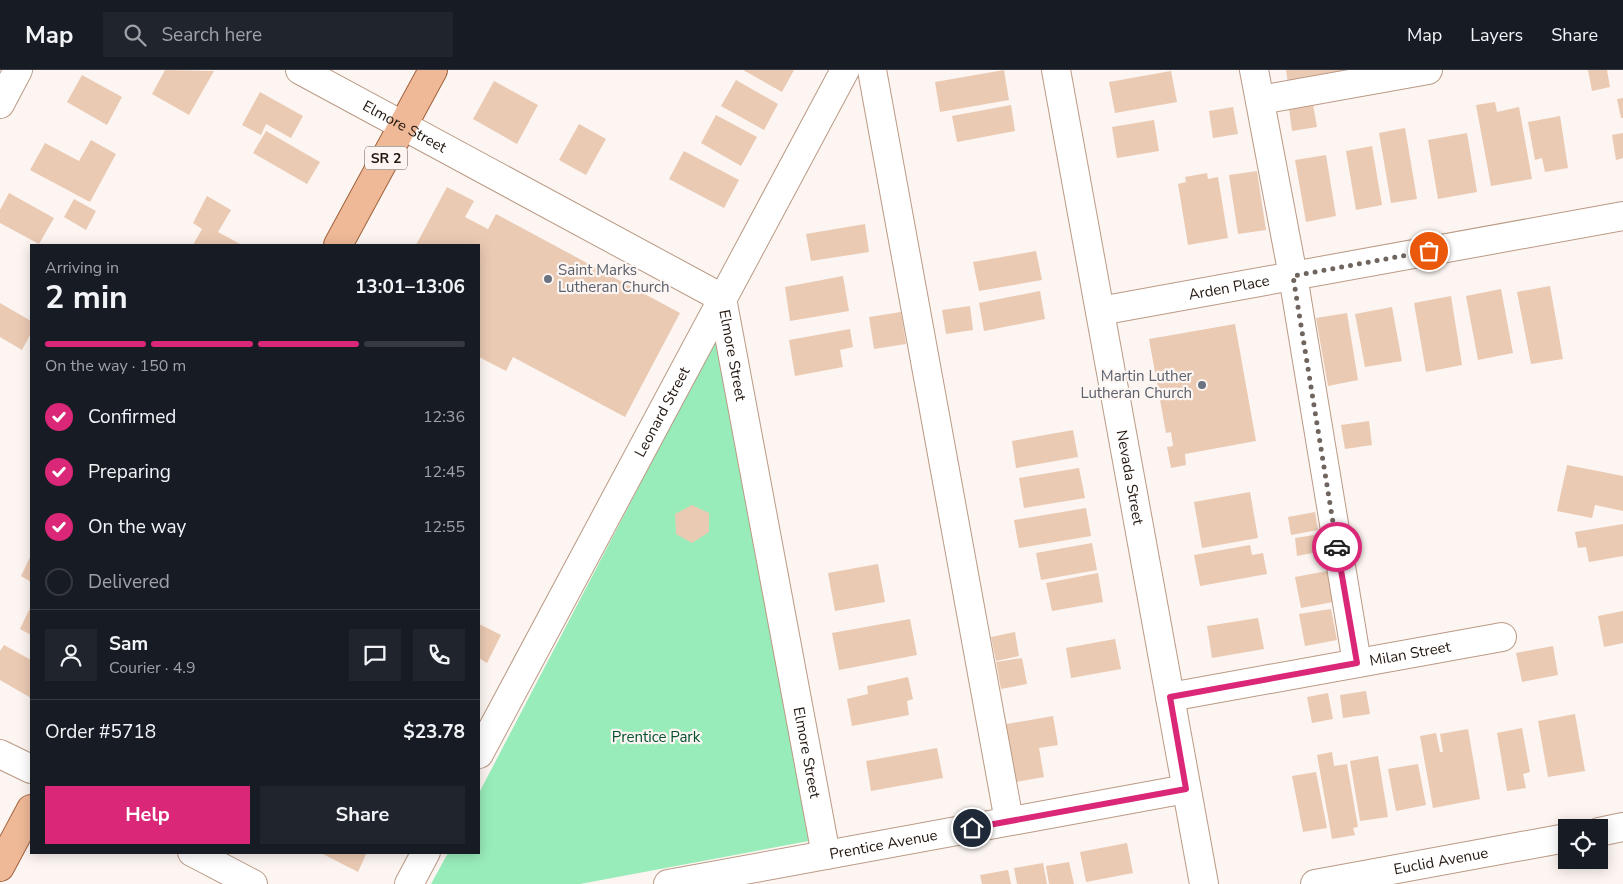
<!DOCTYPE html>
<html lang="en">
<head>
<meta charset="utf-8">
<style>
  :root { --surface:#171b24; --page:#20242c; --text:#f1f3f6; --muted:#9ea1a6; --line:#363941; --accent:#db2777 }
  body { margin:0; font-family:"Nunito Sans",sans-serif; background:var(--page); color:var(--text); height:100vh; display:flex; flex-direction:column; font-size:19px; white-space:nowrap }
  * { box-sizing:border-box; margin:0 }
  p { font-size:16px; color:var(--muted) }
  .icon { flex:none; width:28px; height:28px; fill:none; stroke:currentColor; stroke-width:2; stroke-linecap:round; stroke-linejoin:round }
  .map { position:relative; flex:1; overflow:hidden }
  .panel { position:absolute; left:30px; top:174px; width:450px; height:610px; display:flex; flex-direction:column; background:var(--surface); border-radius:0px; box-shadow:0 2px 12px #0003 }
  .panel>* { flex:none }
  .tools { position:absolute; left:1558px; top:749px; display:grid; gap:10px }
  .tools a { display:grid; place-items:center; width:50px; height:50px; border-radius:0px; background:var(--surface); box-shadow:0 2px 12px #0003; font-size:25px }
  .pin { position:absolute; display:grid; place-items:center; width:42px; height:42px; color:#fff; margin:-21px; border:2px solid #fff; border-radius:50%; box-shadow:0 1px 5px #0007 }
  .courier { position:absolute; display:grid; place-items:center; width:50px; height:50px; margin:-25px; border:4px solid #db2777; border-radius:50%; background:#fff; color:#222; box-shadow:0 1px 6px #0007 }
  .head em { font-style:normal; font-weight:700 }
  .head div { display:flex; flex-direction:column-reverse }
  .head { display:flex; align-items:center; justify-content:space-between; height:85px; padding:0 15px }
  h1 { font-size:32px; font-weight:700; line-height:38px }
  .bar { display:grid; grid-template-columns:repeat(4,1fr); gap:8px 5px; align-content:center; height:60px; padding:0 15px }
  .bar i { height:6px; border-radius:4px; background:var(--line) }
  .bar .current { background:var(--accent) }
  .bar p { grid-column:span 4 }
  .line { display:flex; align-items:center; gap:12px; padding:0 15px; border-top:1px solid var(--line) }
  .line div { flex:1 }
  .round { display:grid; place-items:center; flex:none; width:52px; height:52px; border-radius:0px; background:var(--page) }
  ol { padding:0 15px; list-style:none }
  li { display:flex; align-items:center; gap:15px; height:55px }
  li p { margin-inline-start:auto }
  li .icon { padding:5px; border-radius:50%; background:var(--accent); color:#fff; stroke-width:4 }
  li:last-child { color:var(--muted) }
  li i { width:28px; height:28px; border:2px solid var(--line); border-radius:50% }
  .cta { display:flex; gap:10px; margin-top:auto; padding:10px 15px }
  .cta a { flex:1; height:58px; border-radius:0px; background:var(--accent); color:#fff; font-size:20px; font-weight:700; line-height:58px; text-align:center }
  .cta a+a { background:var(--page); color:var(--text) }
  header { display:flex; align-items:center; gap:30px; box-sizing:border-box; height:70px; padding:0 25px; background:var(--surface); border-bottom:1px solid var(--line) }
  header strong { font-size:24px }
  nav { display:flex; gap:28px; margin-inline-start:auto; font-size:18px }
  .search { width:350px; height:45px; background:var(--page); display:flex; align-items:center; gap:12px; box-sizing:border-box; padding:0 18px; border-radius:0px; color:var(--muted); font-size:19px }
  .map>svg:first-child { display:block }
  .green { fill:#98ecba }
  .building { fill:#ebcab3 }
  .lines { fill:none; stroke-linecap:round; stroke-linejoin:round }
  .minor-casing { stroke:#ba9a85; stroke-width:30 }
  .major-casing { stroke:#a1623c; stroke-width:30 }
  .minor { stroke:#fff; stroke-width:28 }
  .major { stroke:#efb998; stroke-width:28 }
  .done { stroke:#6f655e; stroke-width:5; stroke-dasharray:0 9 }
  .route { stroke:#db2777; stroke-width:6 }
  .worship-dot { fill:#6b7280; stroke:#fcf5f1; stroke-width:2 }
  .labels { text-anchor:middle; stroke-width:4.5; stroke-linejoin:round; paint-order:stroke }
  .shield { fill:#fcf5f1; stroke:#645a53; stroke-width:1 }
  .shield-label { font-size:14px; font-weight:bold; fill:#23170f }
  .street-label { font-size:15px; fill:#23170f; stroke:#fcf5f1 }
  .worship-label { font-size:15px; fill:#5b616d; stroke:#fcf5f1; text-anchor:start }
  .park-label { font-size:15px; fill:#03512f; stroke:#fcf5f1 }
</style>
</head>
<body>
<header>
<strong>Map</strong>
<div class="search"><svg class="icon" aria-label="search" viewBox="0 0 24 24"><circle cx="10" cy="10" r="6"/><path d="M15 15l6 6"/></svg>Search here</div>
<nav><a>Map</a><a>Layers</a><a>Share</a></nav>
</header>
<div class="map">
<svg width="1623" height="814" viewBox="0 0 1623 814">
  <rect width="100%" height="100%" fill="#fcf5f1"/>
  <!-- green -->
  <polygon class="green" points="717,267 809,771 580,814 431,814 448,783 479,782 479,723"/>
  <!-- building -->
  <g class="building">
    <polygon points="165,0 214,1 189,45 152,24"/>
    <polygon points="743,0 794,0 782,22"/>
    <polygon points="1004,0 1009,30 940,42 935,12"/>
    <polygon points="1286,0 1347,0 1348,3 1288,14"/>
    <polygon points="1588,0 1607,0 1610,17 1592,21"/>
    <polygon points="1171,1 1177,32 1115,43 1109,12"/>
    <polygon points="82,5 122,27 107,55 67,32"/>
    <polygon points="736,10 778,34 764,60 721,36"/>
    <polygon points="494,11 538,35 517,74 473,49"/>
    <polygon points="260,22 303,46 291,68 266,54 261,65 242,55"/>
    <polygon points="1623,28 1623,48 1621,48 1617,29"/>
    <polygon points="1495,32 1497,42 1519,37 1532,109 1491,116 1476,35"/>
    <polygon points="1313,34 1317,57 1292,61 1289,39"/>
    <polygon points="1011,35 1015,61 957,72 952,46"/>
    <polygon points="1233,37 1238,64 1213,68 1209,41"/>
    <polygon points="716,45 757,67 741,96 701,73"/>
    <polygon points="1560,46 1568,98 1545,102 1542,88 1535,90 1528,52"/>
    <polygon points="1154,50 1159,81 1117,88 1112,57"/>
    <polygon points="579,54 606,69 586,105 559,90"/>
    <polygon points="1405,58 1417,129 1391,133 1379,63"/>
    <polygon points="266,61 320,92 307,114 253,83"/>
    <polygon points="1467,63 1477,122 1438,129 1428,70"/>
    <polygon points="1623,63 1623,88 1616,90 1612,65"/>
    <polygon points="91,70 116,84 90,132 30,100 45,73 79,91"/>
    <polygon points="1372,76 1382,135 1356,140 1346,81"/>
    <polygon points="684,81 739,110 724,138 669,109"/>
    <polygon points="1326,85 1336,146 1306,152 1295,90"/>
    <polygon points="1257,101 1266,160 1238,164 1229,105"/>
    <polygon points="1207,103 1208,109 1218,107 1228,168 1188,175 1178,114 1186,112 1185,107"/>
    <polygon points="447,117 474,131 465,147 488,159 496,144 680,243 625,347 513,287 506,301 479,287 479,175 416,175"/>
    <polygon points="9,123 54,148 39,174 0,153 0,140"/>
    <polygon points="207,126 231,140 218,162 242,175 193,175 202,159 193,153"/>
    <polygon points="74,129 96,141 86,160 64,147"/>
    <polygon points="865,154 869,182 811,191 806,164"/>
    <polygon points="1036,181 1042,210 979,221 973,192"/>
    <polygon points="843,206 849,241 790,251 785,217"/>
    <polygon points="1550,216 1563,289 1531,294 1517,222"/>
    <polygon points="1501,219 1513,283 1478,290 1466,226"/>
    <polygon points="1040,221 1045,249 984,261 979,233"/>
    <polygon points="1451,226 1462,295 1426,302 1414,233"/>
    <polygon points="0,233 31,251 31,263 22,280 0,267"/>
    <polygon points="970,236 973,260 946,264 942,240"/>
    <polygon points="1392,237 1402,291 1365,297 1355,244"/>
    <polygon points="901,242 906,274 874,279 869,247"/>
    <polygon points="1347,243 1358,310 1328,316 1316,248"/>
    <polygon points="1235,254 1256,371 1185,384 1186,395 1171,398 1167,377 1173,376 1171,362 1166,363 1149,269"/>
    <polygon points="850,259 853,277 840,280 843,297 795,306 789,270"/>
    <polygon points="1369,351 1372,375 1345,379 1341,355"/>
    <polygon points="1073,360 1078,387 1016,398 1012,371"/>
    <polygon points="1567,395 1623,406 1623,441 1595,435 1592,448 1557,441"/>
    <polygon points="1079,398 1085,428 1024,438 1019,408"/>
    <polygon points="1250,422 1258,468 1202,478 1194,432"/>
    <polygon points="692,435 709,443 709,462 692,473 676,464 675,444"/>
    <polygon points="1086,438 1091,466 1019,478 1014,450"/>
    <polygon points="1315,442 1318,460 1291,465 1288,447"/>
    <polygon points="1623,454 1623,486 1589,492 1586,477 1578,478 1575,462"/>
    <polygon points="1320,464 1323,481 1297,486 1295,468"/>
    <polygon points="1092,473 1097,500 1041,510 1036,483"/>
    <polygon points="1250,475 1252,485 1263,483 1267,504 1200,516 1194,485"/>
    <polygon points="31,485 31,512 21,506"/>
    <polygon points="878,494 885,532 835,541 828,503"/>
    <polygon points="1327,501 1333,532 1301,538 1295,507"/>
    <polygon points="1098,503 1103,532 1052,541 1046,513"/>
    <polygon points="31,536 31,565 20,559"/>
    <polygon points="1331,539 1337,570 1305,576 1299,544"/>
    <polygon points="1623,541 1623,573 1604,577 1598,546"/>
    <polygon points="1258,548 1264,579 1212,588 1207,556"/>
    <polygon points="910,549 917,585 839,600 832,563"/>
    <polygon points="479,554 501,565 487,593 479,588"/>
    <polygon points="1015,562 1019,586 996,591 991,567"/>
    <polygon points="1115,569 1121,599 1071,608 1066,578"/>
    <polygon points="4,575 31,590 31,628 0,610 0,581"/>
    <polygon points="1553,576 1558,605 1522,612 1516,583"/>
    <polygon points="1022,588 1027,614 1001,619 996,592"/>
    <polygon points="908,607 913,629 907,631 909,645 852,656 847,629 868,624 867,616"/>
    <polygon points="1366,621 1370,644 1343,648 1340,625"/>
    <polygon points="1328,623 1333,649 1312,653 1307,627"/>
    <polygon points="1575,644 1585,701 1548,707 1538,651"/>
    <polygon points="1053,646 1058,675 1039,678 1044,707 1011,713 1001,655"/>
    <polygon points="1522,658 1530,702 1523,704 1526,718 1507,721 1497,663"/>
    <polygon points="1468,659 1480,729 1433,738 1420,666 1436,663 1440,682 1443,682 1440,664"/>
    <polygon points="937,678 943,708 871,721 866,691"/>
    <polygon points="1332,682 1334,696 1347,694 1358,757 1353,758 1355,765 1332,769 1317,685"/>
    <polygon points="1378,686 1388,747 1360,751 1350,691"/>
    <polygon points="1418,694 1426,735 1396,741 1388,699"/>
    <polygon points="1316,702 1327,758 1303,762 1292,706"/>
    <polygon points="1127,773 1133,803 1086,812 1080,782"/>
    <polygon points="319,782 367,782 358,802"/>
    <polygon points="1069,792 1074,814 1049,814 1046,796"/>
    <polygon points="1043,793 1047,814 1017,814 1014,798"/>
    <polygon points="1008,800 1011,814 982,814 980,805"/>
  </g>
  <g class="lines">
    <defs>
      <g id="minor">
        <path id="s1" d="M300,0L722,228L826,785"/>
        <polyline points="872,0 1009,751"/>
        <path id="s2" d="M1056,0L1204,814"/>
        <polyline points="1254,0 1293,206 1357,593"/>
        <polyline points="1260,30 1428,0"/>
        <polyline points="0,34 18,0"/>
        <path id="s3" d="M1100,241L1623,146"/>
        <path id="s4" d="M1170,627L1502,567"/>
        <polyline points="0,684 31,699"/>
        <path id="s5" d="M479,684L845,0"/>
        <polyline points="1599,762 1623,757"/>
        <polyline points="192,782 253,814"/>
        <polyline points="409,814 426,782"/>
        <path id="s6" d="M668,814L1186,719"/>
        <path id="s7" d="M1315,814L1566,768"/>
      </g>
      <g id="major">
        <polyline points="338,175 433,0"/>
        <polyline points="0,797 31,739"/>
      </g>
    </defs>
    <!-- minor casing -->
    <use href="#minor" class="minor-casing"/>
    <!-- major casing -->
    <use href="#major" class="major-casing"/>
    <!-- minor -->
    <use href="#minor" class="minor"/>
    <!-- major -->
    <use href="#major" class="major"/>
  </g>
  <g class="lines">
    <!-- done -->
    <polyline class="done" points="1337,477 1293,206 1429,181"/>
    <!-- route -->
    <polyline class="route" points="972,758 1186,719 1170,627 1357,593 1337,477"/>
  </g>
  <!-- markers -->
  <g class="worship-dot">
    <circle cx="548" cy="209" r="5"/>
    <circle cx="1202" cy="315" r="5"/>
  </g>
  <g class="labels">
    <!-- shield labels -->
    <rect class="shield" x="365" y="76.5" width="42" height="23" rx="4"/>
    <g class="shield-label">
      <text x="386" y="93">SR 2</text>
    </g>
    <!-- street labels -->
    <g class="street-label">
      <text dy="5" stroke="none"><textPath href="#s1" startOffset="119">Elmore Street</textPath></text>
      <text dy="5" stroke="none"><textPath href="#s3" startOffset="131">Arden Place</textPath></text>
      <text dy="5" stroke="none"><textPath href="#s1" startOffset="538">Elmore Street</textPath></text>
      <text dy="5" stroke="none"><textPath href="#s5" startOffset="388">Leonard Street</textPath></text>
      <text dy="5" stroke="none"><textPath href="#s2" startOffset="414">Nevada Street</textPath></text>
      <text dy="5" stroke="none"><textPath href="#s4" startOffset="244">Milan Street</textPath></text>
      <text dy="5" stroke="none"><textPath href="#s1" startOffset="942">Elmore Street</textPath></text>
      <text dy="5" stroke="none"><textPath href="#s6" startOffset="219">Prentice Avenue</textPath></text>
      <text dy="5" stroke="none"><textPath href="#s7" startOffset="128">Euclid Avenue</textPath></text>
    </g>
    <!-- worship labels -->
    <g class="worship-label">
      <text x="558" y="205">Saint Marks<tspan x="558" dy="17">Lutheran Church</tspan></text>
      <text x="1192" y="311" text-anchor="end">Martin Luther<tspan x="1192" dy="17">Lutheran Church</tspan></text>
    </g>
    <!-- park labels -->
    <g class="park-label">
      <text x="656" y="672">Prentice Park</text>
    </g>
  </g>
</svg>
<div class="tools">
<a><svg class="icon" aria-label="locate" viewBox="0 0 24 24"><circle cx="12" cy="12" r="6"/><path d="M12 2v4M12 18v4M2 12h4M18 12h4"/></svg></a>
</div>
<div class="pin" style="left:1429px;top:181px;background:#ea580c"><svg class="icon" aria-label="bag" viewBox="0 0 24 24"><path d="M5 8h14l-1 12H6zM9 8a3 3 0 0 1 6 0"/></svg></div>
<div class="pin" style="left:972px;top:758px;background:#1f2937"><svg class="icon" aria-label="home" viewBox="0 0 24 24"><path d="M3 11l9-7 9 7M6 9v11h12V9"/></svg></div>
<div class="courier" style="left:1337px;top:477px"><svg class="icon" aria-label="car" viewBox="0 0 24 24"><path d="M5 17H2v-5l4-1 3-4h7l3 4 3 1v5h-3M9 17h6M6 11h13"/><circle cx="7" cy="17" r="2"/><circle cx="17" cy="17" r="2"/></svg></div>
<section class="panel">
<div class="head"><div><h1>2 min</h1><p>Arriving in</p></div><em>13:01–13:06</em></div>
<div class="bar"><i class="current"></i><i class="current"></i><i class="current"></i><i></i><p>On the way · 150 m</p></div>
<ol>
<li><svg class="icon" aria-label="check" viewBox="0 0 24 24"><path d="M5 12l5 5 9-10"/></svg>Confirmed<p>12:36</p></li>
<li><svg class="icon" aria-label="check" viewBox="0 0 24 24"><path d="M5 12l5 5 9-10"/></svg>Preparing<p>12:45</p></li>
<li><svg class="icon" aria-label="check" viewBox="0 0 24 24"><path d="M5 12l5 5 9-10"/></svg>On the way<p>12:55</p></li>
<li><i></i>Delivered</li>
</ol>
<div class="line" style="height:90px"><a class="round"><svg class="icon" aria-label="person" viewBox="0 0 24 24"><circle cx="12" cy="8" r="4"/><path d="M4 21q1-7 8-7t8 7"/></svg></a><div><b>Sam</b><p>Courier · 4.9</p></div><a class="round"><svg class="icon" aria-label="chat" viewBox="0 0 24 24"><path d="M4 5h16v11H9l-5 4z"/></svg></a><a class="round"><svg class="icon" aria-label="phone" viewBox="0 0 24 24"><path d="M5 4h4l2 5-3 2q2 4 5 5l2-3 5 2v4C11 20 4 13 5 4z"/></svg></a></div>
<div class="line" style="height:65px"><div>Order #5718</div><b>$23.78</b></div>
<div class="cta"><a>Help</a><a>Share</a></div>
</section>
</div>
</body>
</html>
